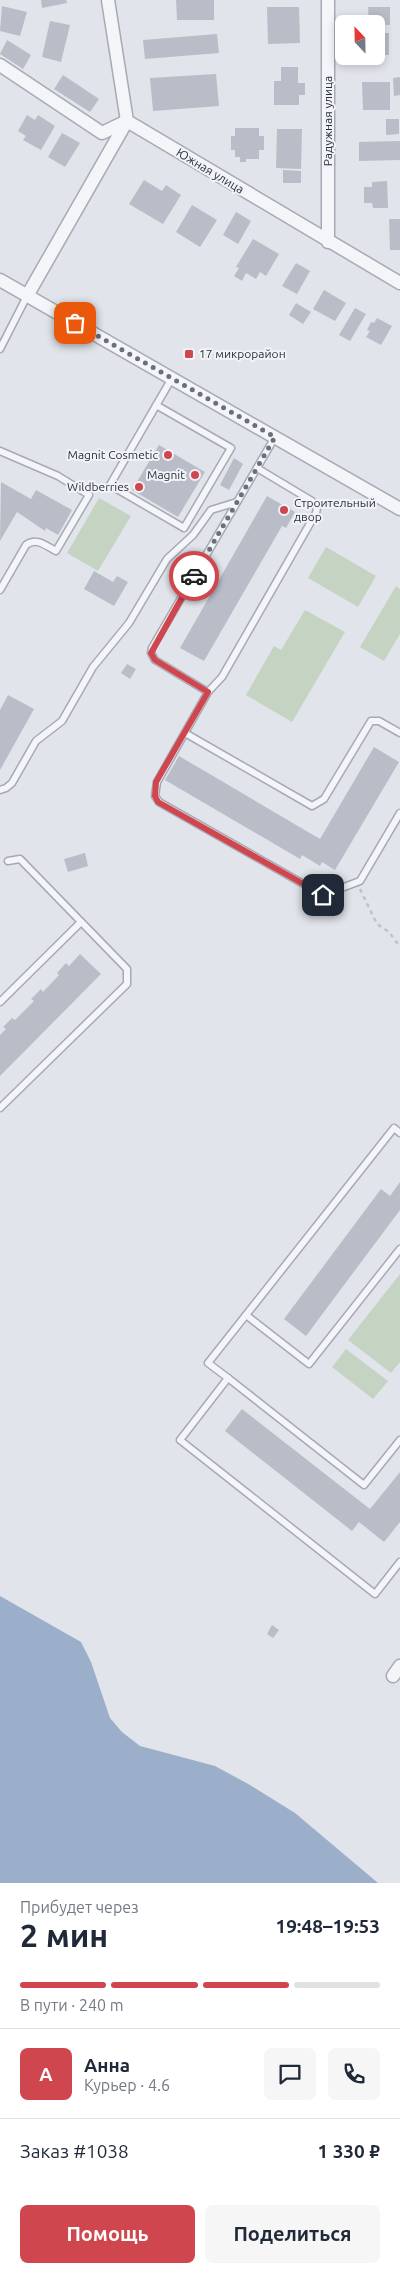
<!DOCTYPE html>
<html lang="ru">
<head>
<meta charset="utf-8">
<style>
  :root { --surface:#fff; --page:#f6f6f7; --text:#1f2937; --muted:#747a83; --line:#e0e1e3; --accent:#cf464f }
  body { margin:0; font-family:Ubuntu,sans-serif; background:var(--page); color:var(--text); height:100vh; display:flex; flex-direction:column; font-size:19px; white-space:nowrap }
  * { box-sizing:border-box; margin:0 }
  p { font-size:16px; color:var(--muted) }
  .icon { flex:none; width:28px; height:28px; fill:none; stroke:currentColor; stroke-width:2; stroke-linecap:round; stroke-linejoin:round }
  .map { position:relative; height:1883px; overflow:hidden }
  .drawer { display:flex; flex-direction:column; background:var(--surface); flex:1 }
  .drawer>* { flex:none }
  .needle { width:32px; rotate:338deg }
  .fabs { position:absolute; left:335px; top:15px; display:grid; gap:10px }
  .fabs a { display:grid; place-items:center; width:50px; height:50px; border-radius:8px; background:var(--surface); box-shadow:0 2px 8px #0003; font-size:25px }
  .pin { position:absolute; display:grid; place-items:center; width:42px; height:42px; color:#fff; margin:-21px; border-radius:10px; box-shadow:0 2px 8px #0006 }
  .courier { position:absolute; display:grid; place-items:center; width:50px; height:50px; margin:-25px; border:4px solid #cf464f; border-radius:50%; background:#fff; color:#222; box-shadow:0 1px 6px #0007 }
  .summary em { font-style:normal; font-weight:700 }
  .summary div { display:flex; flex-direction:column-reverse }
  .summary { display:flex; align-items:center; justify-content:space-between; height:85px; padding:0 20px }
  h1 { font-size:32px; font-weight:700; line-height:38px }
  .bar { display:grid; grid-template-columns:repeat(4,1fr); gap:8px 5px; align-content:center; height:60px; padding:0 20px }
  .bar i { height:6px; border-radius:4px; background:var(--line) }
  .bar .current { background:var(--accent) }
  .bar p { grid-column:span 4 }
  .line { display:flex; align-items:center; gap:12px; padding:0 20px; border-top:1px solid var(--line) }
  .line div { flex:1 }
  .round { display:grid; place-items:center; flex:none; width:52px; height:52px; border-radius:8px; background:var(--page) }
  .primary-button { display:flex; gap:10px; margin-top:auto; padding:10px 20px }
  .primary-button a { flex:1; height:58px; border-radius:8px; background:var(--accent); color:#fff; font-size:20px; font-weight:700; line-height:58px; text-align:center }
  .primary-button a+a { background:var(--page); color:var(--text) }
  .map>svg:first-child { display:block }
  .green { fill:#c5d4c2 }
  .water { fill:#9cafca }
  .building { fill:#b8bdc7 }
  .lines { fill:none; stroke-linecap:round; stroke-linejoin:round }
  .lane-casing { stroke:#a6aab4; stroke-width:9 }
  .street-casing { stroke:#a6aab4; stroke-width:15 }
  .path { stroke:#bfc2c9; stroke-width:2.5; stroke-dasharray:4 4; stroke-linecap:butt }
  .lane { stroke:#f4f5f8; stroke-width:6 }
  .street { stroke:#f4f5f8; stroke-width:12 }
  .done { stroke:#696f7d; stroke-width:5; stroke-dasharray:0 9 }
  .route { stroke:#cf464f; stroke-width:6 }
  .poi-dot { fill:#cf464f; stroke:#f1f3f7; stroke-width:2 }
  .labels { text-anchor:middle; stroke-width:4; stroke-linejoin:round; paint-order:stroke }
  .street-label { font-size:12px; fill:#293042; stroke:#f1f3f7 }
  .poi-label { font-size:12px; fill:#293042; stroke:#f1f3f7; text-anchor:end }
</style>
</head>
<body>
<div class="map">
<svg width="400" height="1883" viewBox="0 0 400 1883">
  <rect width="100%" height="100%" fill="#e1e4ea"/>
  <!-- green -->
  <g class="green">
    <polygon points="99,498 131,516 98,571 67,553"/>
    <polygon points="326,547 376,576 358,607 308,578"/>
    <polygon points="396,586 400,589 400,634 384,661 360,647"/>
    <polygon points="305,610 345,632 292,722 246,695 274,646 281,650"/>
    <polygon points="400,1274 400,1362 391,1373 348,1340"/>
    <polygon points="346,1349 388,1381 373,1399 332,1367"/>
  </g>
  <!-- water -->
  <polygon class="water" points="0,1596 81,1642 91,1662 110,1718 122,1732 140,1746 215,1766 250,1785 295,1813 378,1883 0,1883"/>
  <!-- building -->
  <g class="building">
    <polygon points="41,0 66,0 67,3 42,8"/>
    <polygon points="176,0 214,0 214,20 177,20"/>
    <polygon points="2,6 27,12 20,36 0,31"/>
    <polygon points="267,7 299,7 300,43 268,44"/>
    <polygon points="368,7 390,7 390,25 369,24"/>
    <polygon points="50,21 70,25 61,62 42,57"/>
    <rect x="376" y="33" width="13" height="22"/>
    <polygon points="217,34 219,53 145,59 143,40"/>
    <polygon points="7,40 31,55 23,69 0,54"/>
    <polygon points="281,67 298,67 298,83 305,83 305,95 299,95 299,105 274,105 274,81 281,81"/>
    <polygon points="216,74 219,106 153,111 150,78"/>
    <polygon points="63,75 99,99 90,112 54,89"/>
    <polygon points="400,77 400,95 394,96 393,78"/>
    <polygon points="362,82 390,82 390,110 363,110"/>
    <polygon points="27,115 35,120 38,115 55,126 41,150 23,140 26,136 18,131"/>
    <polygon points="386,119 399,119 399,134 386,135"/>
    <polygon points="235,128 259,128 259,136 264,136 264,150 259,150 259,159 246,159 246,162 240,162 240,157 235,157 235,150 231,150 231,136 235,136"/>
    <polygon points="277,129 302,129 301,169 276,168"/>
    <polygon points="62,133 80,143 65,167 48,157"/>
    <polygon points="400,141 400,160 359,161 359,142"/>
    <polygon points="283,170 301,171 301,183 283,183"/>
    <polygon points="144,180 162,191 166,185 181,195 163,224 129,204"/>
    <polygon points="387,181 388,208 373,208 372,203 364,203 364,187 372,187 372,182"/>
    <polygon points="192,205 217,220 200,247 176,232"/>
    <polygon points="236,212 251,221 238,244 223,235"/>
    <polygon points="389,219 400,219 400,250 390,250"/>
    <polygon points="253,239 279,254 266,276 260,272 256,279 246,273 242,281 234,276 239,268 236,267"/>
    <polygon points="296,263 310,271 297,294 282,286"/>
    <polygon points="324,290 346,303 335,321 313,309"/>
    <polygon points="296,303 311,312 303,324 289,315"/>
    <polygon points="355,308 366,314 350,341 339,335"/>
    <polygon points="377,318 392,326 381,345 366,337 370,331 367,330 371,322 374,323"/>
    <polygon points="159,445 205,472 178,517 132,490"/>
    <polygon points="234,458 243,464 229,490 220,485"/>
    <polygon points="1,482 31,499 36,490 72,510 58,535 46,528 45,531 17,512 0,541"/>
    <polygon points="267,496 295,512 286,528 282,526 204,661 180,648"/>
    <polygon points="94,571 113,582 117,576 128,582 114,606 84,589"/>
    <polygon points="127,664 136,669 130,679 121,673"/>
    <polygon points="8,695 34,709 0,770 0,710"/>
    <polygon points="374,747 399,762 335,870 322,862 320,866 302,855 300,859 165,780 179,756 320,839"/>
    <polygon points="85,853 88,866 68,872 64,859"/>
    <polygon points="80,954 101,974 0,1076 0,1035 6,1029 3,1027 12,1018 15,1020 34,1001 31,999 41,989 43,992 59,975 57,973 66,963 69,966"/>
    <polygon points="400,1182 400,1210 306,1336 284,1319 381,1189 390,1196"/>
    <polygon points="242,1409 370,1509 400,1472 400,1522 384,1542 359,1522 352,1531 225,1431"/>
    <polygon points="272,1625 279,1630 273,1638 267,1634"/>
  </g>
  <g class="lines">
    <defs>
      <g id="lane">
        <polyline points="0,349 27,296"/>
        <polyline points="156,405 231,448 184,528 110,485 172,378"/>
        <path d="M0,451L58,476L89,495L56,551C46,546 37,537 26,545L0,590"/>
        <polyline points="257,468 312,501 317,508 316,513 222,677 208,692 157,782 155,796 159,802 323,895 360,881 400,813"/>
        <polyline points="208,692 155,660 151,653 152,648 275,437"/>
        <polyline points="185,733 312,806 324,799 371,721 379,721 400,733"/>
        <polyline points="0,790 6,788 12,783 36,741 62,721 93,667 129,623 167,559 193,535 211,510 237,502"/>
        <polyline points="0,1002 81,922"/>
        <polyline points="0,1108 127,984 127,969 20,859 8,861"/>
        <polyline points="400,1133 394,1128 208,1363 228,1378 180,1440 375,1594 400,1562"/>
        <polyline points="246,1315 309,1364 400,1249"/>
        <polyline points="228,1378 364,1485 400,1440"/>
      </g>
      <g id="street">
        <polyline points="108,0 127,121 400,283"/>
        <polyline points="328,0 328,242"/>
        <polyline points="0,65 102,133 127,121"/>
        <polyline points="0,280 400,509"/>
        <polyline points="27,296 127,121"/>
        <polyline points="393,1676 400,1666"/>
      </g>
    </defs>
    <!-- lane casing -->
    <use href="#lane" class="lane-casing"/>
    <!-- street casing -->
    <use href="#street" class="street-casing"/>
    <!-- path -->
    <polyline class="path" points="360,889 377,924 389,932 400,947"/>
    <!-- lane -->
    <use href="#lane" class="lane"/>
    <!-- street -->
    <use href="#street" class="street"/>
  </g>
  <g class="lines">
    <!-- done -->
    <polyline class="done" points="75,323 275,437 194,576"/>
    <!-- route -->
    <polyline class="route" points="194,576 151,653 155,660 208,692 156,782 155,796 158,802 323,895"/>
  </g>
  <!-- markers -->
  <g class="poi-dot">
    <rect x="184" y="349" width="10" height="10" rx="2.5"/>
    <circle cx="168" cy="455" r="5"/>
    <circle cx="195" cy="475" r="5"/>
    <circle cx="139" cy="487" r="5"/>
    <circle cx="284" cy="510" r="5"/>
  </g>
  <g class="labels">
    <!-- street labels -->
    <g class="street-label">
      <text transform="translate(328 121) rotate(-90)" y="4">Радужная улица</text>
      <text transform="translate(210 171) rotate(31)" y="4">Южная улица</text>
    </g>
    <!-- poi labels -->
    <g class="poi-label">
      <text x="199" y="358" text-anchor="start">17 микрорайон</text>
      <text x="158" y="459">Magnit Cosmetic</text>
      <text x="185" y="479">Magnit</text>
      <text x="129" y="491">Wildberries</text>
      <text x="294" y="507" text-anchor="start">Строительный<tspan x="294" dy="14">двор</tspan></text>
    </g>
  </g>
</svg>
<div class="fabs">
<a><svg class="needle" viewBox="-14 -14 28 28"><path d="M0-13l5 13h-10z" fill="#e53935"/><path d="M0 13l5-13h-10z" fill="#747a83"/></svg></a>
</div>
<div class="pin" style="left:75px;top:323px;background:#ea580c"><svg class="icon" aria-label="bag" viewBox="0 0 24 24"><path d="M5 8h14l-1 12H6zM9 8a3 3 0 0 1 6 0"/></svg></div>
<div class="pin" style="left:323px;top:895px;background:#1f2937"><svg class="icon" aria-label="home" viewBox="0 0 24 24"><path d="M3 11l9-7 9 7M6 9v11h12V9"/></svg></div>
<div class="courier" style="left:194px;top:576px"><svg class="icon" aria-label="car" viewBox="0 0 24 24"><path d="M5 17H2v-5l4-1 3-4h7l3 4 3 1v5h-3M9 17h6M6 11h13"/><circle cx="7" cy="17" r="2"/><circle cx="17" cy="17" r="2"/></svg></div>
</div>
<section class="drawer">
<div class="summary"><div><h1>2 мин</h1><p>Прибудет через</p></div><em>19:48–19:53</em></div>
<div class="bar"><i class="current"></i><i class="current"></i><i class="current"></i><i></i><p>В пути · 240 m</p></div>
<div class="line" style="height:90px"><b class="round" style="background:var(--accent);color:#fff">А</b><div><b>Анна</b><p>Курьер · 4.6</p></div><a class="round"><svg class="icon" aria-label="chat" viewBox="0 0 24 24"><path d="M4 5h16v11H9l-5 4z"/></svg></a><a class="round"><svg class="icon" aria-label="phone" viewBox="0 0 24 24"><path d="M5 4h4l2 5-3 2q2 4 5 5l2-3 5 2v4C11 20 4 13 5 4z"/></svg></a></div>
<div class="line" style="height:65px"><div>Заказ #1038</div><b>1 330 ₽</b></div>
<div class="primary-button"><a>Помощь</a><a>Поделиться</a></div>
</section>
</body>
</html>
